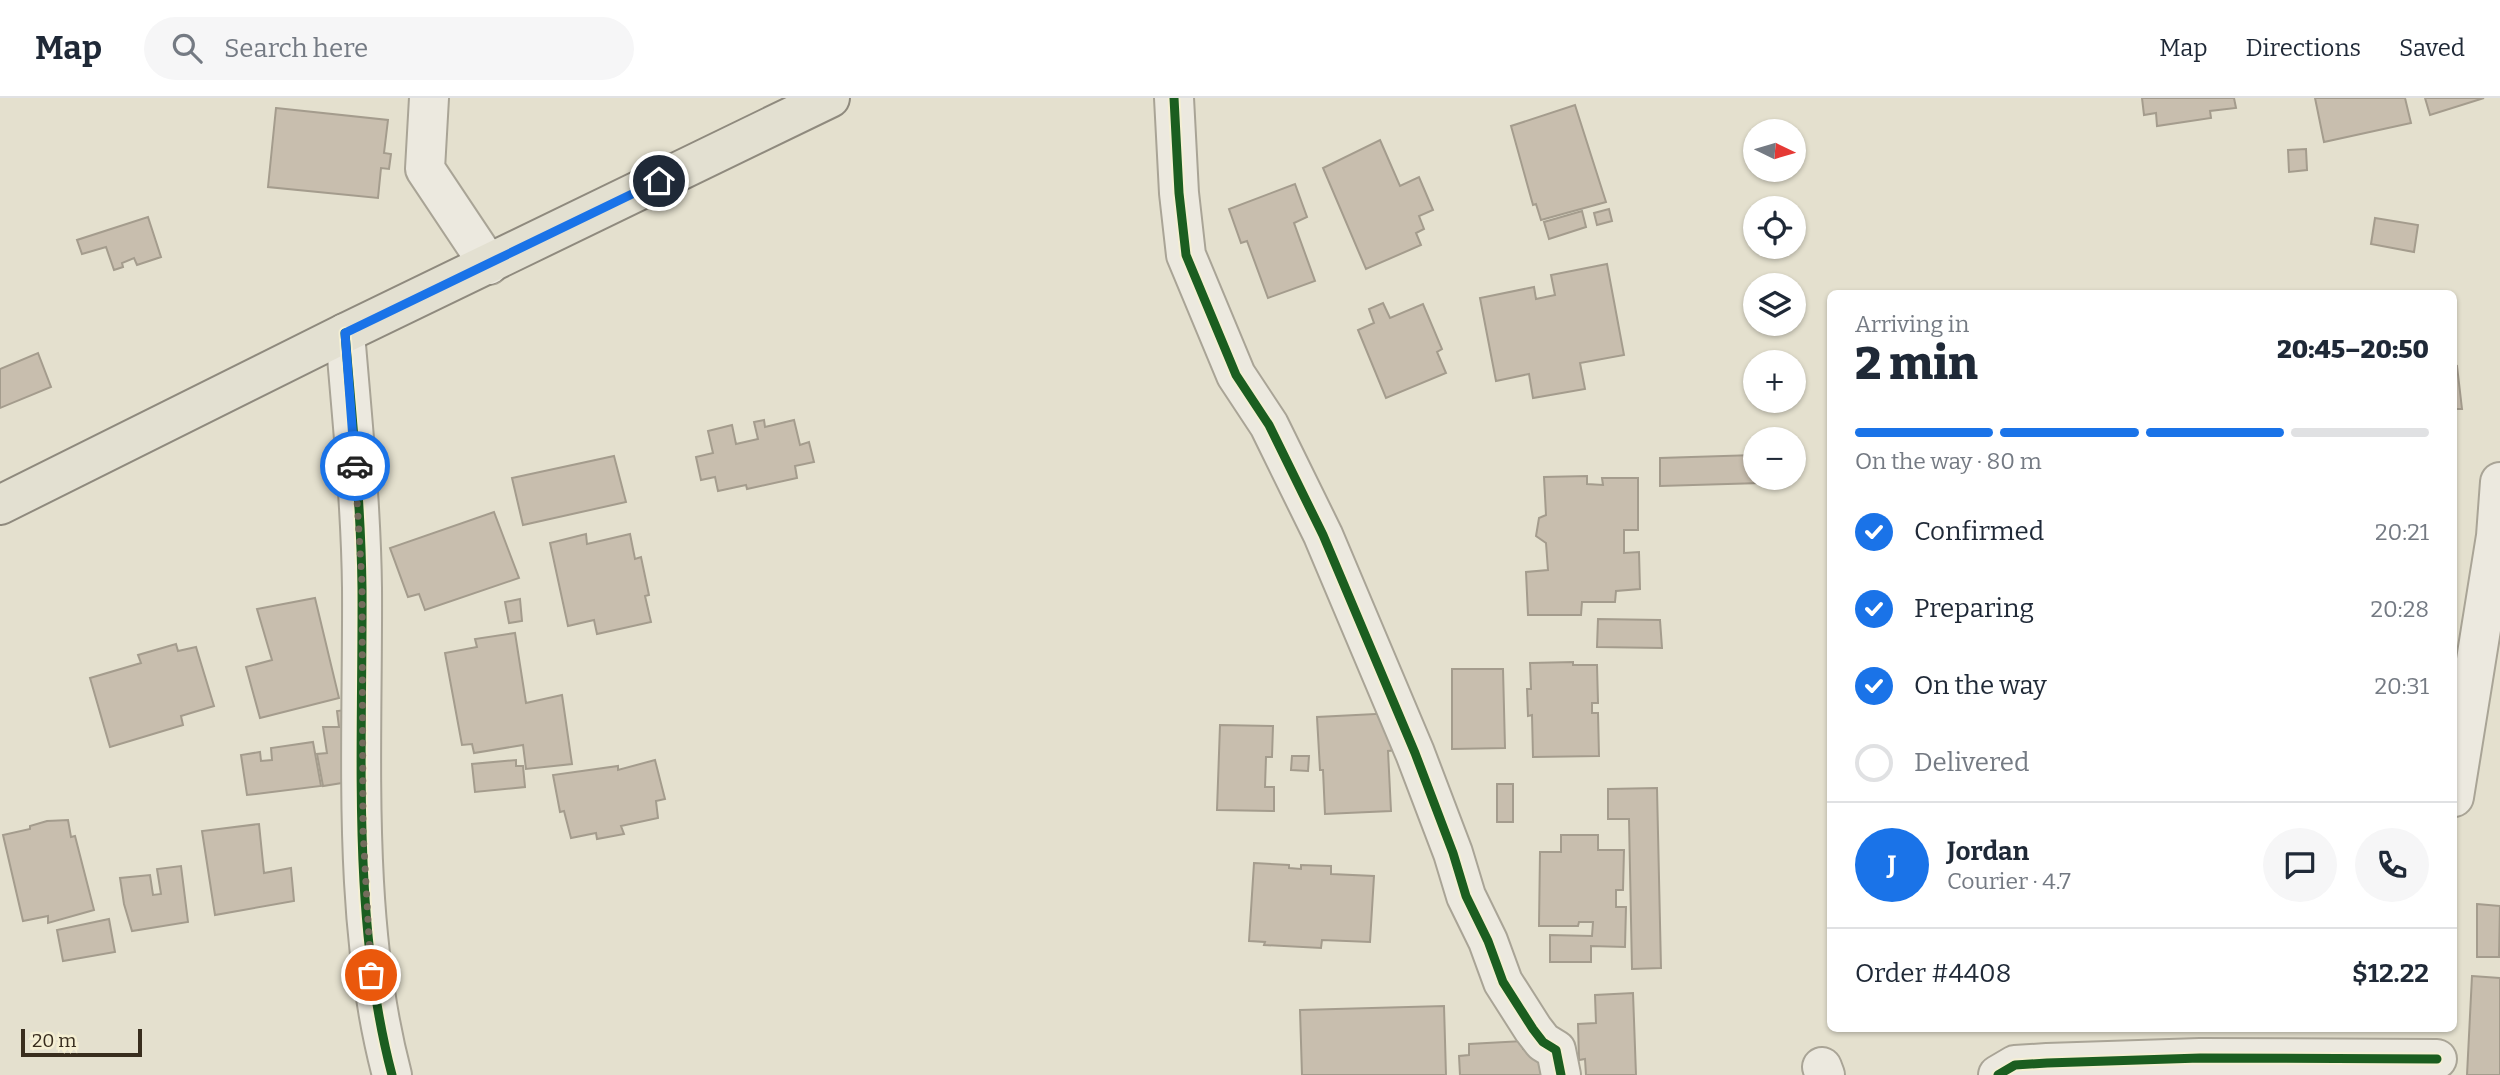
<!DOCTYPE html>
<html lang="en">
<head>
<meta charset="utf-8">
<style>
  :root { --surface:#fff; --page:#f6f6f7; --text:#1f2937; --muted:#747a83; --line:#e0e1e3; --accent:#1a73e8 }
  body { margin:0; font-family:Bitter,serif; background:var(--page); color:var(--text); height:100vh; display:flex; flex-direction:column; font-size:26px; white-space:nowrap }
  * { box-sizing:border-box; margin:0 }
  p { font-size:23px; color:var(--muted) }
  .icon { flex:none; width:38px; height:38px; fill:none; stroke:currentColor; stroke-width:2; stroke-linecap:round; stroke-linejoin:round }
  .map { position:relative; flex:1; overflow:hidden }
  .sheet { position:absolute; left:1827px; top:192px; width:630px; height:742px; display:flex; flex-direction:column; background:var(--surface); border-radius:10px; box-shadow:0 2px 5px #0004 }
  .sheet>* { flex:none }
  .needle { width:46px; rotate:95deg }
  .tools { position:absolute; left:1743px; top:21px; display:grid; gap:14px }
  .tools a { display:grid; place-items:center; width:63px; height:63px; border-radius:50%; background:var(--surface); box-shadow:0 2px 5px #0004; font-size:35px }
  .scale { position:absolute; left:21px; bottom:18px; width:121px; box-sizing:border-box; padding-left:7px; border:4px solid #382d1e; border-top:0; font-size:19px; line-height:24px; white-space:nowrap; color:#382d1e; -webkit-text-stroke:5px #f5efd3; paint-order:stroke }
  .pin { position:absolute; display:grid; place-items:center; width:60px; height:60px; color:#fff; margin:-30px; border:4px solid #fff; border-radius:50%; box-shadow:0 2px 7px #0007 }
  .courier { position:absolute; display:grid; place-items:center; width:70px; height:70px; margin:-35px; border:5px solid #1a73e8; border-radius:50%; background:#fff; color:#222; box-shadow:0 2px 9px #0007 }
  .head em { font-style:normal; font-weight:800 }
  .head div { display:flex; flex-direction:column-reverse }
  .head { display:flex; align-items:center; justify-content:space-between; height:119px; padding:0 28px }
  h1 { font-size:46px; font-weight:800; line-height:52px }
  .bar { display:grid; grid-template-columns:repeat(4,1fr); gap:10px 7px; align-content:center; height:84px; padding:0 28px }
  .bar i { height:9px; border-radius:5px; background:var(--line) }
  .bar .selected { background:var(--accent) }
  .bar p { grid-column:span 4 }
  .line { display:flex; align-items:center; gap:18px; padding:0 28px; border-top:2px solid var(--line) }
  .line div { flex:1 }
  .round { display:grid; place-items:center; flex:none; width:74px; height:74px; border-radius:37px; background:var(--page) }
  ol { padding:0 28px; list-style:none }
  li { display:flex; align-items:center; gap:21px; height:77px }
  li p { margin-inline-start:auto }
  li .icon { padding:7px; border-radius:50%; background:var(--accent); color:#fff; stroke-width:4 }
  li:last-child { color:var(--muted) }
  li i { width:38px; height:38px; border:4px solid var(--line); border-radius:50% }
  header { display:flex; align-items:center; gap:42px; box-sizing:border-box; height:98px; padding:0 35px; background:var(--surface); border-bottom:2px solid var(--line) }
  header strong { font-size:33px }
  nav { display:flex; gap:38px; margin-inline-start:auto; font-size:24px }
  .search { width:490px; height:63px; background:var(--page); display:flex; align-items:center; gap:18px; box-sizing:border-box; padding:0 24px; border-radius:38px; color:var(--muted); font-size:26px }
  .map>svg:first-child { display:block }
  .building { fill:#c8beae; stroke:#a49c8d; stroke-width:2 }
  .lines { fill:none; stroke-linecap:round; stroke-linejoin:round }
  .minor-casing { stroke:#a9a496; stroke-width:42 }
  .major-casing { stroke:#8f8a7e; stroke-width:42 }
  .minor { stroke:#ece9df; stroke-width:38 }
  .major { stroke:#e3e0d1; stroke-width:38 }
  .cycleway-casing { stroke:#f5efd3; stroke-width:13 }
  .cycleway { stroke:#1b5e20; stroke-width:9 }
  .done { stroke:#746c5c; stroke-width:7; stroke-dasharray:0 12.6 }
  .route { stroke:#1a73e8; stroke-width:9 }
</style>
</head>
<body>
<header>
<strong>Map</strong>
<div class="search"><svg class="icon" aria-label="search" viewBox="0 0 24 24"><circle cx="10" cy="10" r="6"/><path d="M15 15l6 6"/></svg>Search here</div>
<nav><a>Map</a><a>Directions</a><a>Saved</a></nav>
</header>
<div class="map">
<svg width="2500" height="977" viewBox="0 0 2500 977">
  <rect width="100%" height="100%" fill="#e4e0ce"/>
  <!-- building -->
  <g class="building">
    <polygon points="2142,0 2234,0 2236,10 2210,13 2211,20 2157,28 2156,15 2144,17"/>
    <polygon points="2315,0 2405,0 2411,25 2324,44"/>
    <polygon points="2425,0 2484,0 2430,17"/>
    <polygon points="1575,7 1606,104 1541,122 1536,106 1533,107 1511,28"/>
    <polygon points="276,10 388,22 384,55 391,56 389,71 381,70 378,100 268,89"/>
    <polygon points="1380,42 1400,88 1419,79 1433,112 1419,118 1424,131 1416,135 1421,147 1366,171 1323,70"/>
    <polygon points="2306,51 2307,72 2289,74 2288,52"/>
    <polygon points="1295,86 1307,119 1294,125 1315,183 1268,200 1247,143 1241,145 1229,111"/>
    <polygon points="1609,111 1612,123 1597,127 1594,115"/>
    <polygon points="1582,113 1586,129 1549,141 1544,124"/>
    <polygon points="148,119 161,159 137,167 134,160 122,165 123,169 114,172 106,149 82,156 77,142"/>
    <polygon points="2375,120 2418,127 2414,154 2371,146"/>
    <polygon points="1607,166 1624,257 1580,265 1585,291 1533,300 1529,276 1496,283 1480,200 1534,189 1536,201 1555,197 1551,177"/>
    <polygon points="1383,205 1390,220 1423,206 1442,251 1437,254 1446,275 1386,300 1358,232 1374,225 1369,211"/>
    <polygon points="38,255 51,289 0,310 0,271"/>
    <polygon points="2457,268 2462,311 2454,311 2454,269"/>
    <polygon points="764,322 765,329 794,322 800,347 809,344 814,364 795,368 797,380 747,391 746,387 718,393 715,379 701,382 696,359 713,355 708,333 732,327 736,346 758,341 754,324"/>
    <polygon points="1755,357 1755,380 1761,380 1761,385 1660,388 1660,360"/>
    <polygon points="614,358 626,404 523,427 512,380"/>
    <polygon points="1587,378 1587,386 1603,387 1602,380 1638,380 1638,432 1624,432 1624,455 1639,454 1640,491 1616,493 1615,504 1582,504 1581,517 1528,517 1526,474 1548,472 1546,445 1536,438 1539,420 1546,417 1544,379"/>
    <polygon points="494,414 519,480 425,512 419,496 408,499 390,450"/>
    <polygon points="586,436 587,446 630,436 635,461 641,459 649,497 645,498 651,524 597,536 594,522 568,528 550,445"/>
    <polygon points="315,500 339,600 260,620 246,569 272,562 257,511"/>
    <polygon points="520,501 522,523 509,525 505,504"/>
    <polygon points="1598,521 1660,522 1662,550 1597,549"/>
    <polygon points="515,535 526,605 562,597 572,666 526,671 523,647 474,655 472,646 462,647 445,555 477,549 475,541"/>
    <polygon points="176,546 178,553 196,549 214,608 181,618 183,627 110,649 90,580 141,565 138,557"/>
    <polygon points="1573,564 1573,567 1597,567 1598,605 1592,605 1592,615 1598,615 1599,658 1533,659 1532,617 1528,618 1527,591 1531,591 1530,565"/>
    <polygon points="1452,571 1503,571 1505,650 1452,651"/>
    <polygon points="345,612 361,682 323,688 317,656 327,655 323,629 339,629 337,613"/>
    <polygon points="1395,615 1398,652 1388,653 1391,713 1325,716 1323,672 1320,672 1317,619"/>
    <polygon points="1220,627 1273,628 1272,659 1266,659 1265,689 1274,689 1274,713 1217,712"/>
    <polygon points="313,644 321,688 247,697 241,657 260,654 261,663 272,662 271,650"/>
    <polygon points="1292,658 1309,658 1308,673 1291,672"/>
    <polygon points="516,662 516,668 523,668 525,689 475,694 472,666"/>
    <polygon points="655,662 665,701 656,703 658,720 621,728 624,736 597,741 596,735 571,740 564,713 560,714 553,677 618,668 618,672"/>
    <rect x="1497" y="686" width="16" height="38"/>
    <polygon points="1657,690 1661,870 1632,871 1629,721 1608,721 1608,691"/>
    <polygon points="68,722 71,739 75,738 94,812 48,825 48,818 23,823 3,737 30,731 30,728 47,723"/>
    <polygon points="259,726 264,775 291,770 294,803 215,817 202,733"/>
    <polygon points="1561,737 1598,737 1598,752 1624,752 1623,792 1616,792 1616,809 1626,809 1625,849 1591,848 1591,864 1550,864 1550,837 1592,838 1593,824 1579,824 1578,828 1539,828 1540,754 1561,754"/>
    <polygon points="1254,765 1289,767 1289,770 1301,771 1301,767 1331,768 1331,776 1374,778 1370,844 1322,842 1321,850 1264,847 1265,844 1249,843"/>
    <polygon points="181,768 188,824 132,833 124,806 120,780 150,777 153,797 161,796 157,771"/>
    <polygon points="2477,806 2500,808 2499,859 2477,859"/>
    <polygon points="109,821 115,854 63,863 57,832"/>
    <polygon points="2472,878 2500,880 2500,977 2467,977"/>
    <polygon points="1633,895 1636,977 1586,977 1585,961 1579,962 1578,926 1596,925 1595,897"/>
    <polygon points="1444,908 1446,977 1302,977 1300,912"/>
    <polygon points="1523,943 1523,951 1549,950 1550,977 1460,977 1459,958 1469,957 1469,946"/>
  </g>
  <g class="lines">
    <defs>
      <g id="minor">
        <polyline points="429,0 425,71 489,167"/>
        <polyline points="1174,0 1179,95 1186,157 1236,277 1269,327 1323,437 1415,655 1453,755 1466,798 1488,843 1503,884 1533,931 1543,944 1556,952 1561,977"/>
        <path d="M345,235C352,320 361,405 362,490C363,649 351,822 392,977"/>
        <polyline points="2454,699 2496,438 2500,384"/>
        <polyline points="1822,969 1825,977"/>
        <polyline points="1998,977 2015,967 2047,965 2200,960 2437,961"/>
      </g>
      <polyline id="major" points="0,407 345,235 830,0"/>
    </defs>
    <!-- minor casing -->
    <use href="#minor" class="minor-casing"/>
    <!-- major casing -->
    <use href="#major" class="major-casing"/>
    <!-- minor -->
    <use href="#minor" class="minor"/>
    <!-- major -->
    <use href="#major" class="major"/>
    <defs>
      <g id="cycleway">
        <polyline points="1174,0 1179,95 1186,157 1236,277 1269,327 1323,437 1415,655 1453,755 1466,798 1488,843 1503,884 1533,931 1543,944 1556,952 1561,977"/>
        <path d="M345,235C352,320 361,405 362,490C363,649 351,822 392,977"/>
        <polyline points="1998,977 2015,967 2047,965 2200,960 2437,961"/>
      </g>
    </defs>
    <!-- cycleway casing -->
    <use href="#cycleway" class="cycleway-casing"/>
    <!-- cycleway -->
    <use href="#cycleway" class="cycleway"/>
  </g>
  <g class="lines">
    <!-- done -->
    <polyline class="done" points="355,368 362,485 363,732 371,877"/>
    <!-- route -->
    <polyline class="route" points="355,368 345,235 659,83"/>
  </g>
</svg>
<div class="tools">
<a><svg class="needle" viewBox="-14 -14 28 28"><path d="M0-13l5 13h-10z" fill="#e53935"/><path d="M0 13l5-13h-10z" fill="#747a83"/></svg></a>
<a><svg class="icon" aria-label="locate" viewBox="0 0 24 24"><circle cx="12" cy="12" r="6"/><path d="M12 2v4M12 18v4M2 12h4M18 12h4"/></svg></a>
<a><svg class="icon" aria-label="layers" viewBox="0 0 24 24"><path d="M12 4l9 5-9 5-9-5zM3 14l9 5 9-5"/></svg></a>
<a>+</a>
<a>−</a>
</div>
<div class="scale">20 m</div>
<div class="pin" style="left:371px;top:877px;background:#ea580c"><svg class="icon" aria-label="bag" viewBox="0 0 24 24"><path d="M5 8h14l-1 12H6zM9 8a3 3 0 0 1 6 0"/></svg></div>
<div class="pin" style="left:659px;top:83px;background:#1f2937"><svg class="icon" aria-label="home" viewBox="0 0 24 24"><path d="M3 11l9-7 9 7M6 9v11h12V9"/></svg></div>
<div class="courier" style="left:355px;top:368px"><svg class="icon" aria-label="car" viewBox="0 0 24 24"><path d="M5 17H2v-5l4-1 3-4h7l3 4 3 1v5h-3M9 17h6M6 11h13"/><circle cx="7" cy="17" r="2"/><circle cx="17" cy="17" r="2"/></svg></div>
<section class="sheet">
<div class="head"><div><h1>2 min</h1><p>Arriving in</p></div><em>20:45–20:50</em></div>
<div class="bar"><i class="selected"></i><i class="selected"></i><i class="selected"></i><i></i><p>On the way · 80 m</p></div>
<ol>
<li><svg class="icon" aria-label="check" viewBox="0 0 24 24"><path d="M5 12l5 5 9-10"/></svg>Confirmed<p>20:21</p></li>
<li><svg class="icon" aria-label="check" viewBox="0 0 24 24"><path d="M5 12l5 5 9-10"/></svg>Preparing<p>20:28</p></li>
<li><svg class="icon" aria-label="check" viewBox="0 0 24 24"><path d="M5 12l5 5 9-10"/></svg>On the way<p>20:31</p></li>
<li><i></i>Delivered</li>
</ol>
<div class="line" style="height:126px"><b class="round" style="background:var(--accent);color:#fff">J</b><div><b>Jordan</b><p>Courier · 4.7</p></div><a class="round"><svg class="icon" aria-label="chat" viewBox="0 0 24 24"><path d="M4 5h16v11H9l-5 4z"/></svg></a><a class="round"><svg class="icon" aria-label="phone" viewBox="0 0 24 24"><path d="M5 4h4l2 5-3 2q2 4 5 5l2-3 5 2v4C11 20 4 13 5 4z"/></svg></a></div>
<div class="line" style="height:91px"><div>Order #4408</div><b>$12.22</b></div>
</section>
</div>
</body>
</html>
